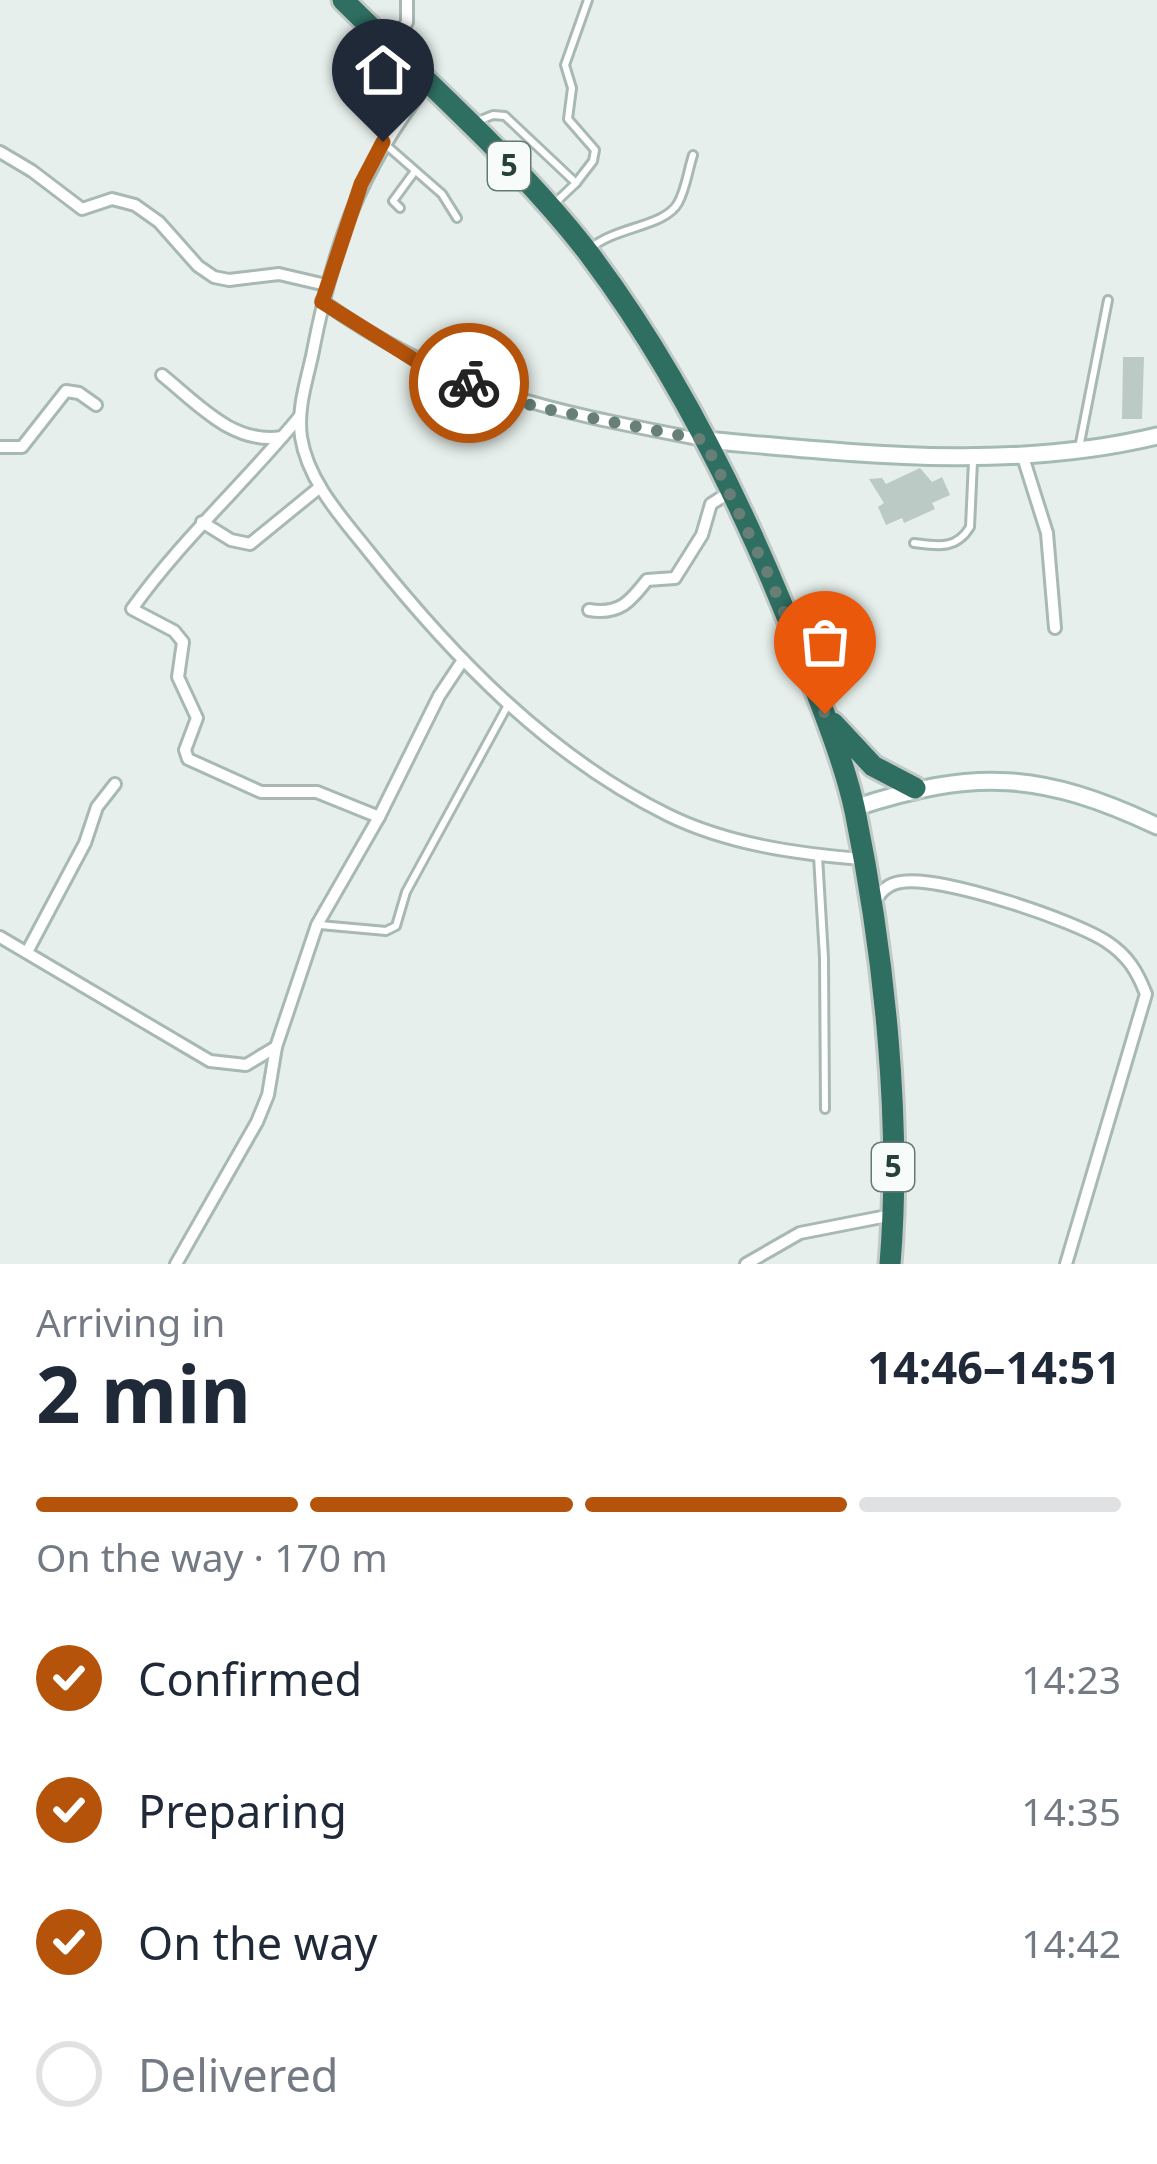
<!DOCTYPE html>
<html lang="en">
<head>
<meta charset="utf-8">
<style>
  :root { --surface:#fff; --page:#f6f6f7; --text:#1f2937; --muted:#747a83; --line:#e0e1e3; --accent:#b45309 }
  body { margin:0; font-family:"Noto Sans",sans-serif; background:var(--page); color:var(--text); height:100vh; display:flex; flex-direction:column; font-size:45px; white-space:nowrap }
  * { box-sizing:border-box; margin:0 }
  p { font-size:39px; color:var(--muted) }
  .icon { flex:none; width:66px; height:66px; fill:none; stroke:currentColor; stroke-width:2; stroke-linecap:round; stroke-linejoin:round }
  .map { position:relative; height:1264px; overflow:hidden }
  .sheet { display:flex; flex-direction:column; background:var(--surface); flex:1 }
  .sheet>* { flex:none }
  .pin { position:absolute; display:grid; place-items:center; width:102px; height:102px; color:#fff; margin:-123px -51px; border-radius:50% 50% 50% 0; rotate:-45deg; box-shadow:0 0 12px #0007 }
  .pin .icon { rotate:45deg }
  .courier { position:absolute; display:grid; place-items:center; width:120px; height:120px; margin:-60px; border:9px solid #b45309; border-radius:50%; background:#fff; color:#222; box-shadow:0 3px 15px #0007 }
  .head em { font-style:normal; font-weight:700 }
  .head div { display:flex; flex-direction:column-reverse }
  .head { display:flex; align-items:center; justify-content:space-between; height:204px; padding:0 36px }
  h1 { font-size:78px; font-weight:700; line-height:90px }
  .bar { display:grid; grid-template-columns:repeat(4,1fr); gap:18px 12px; align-content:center; height:144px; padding:0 36px }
  .bar i { height:15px; border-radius:9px; background:var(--line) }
  .bar .active { background:var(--accent) }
  .bar p { grid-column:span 4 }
  ol { padding:0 36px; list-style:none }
  li { display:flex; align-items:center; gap:36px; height:132px }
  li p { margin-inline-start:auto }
  li .icon { padding:12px; border-radius:50%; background:var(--accent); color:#fff; stroke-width:4 }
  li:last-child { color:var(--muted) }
  li i { width:66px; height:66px; border:6px solid var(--line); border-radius:50% }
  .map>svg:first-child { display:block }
  .building { fill:#bbcac4 }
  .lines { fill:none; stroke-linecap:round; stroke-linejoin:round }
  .lane-casing { stroke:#a8b8b2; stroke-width:12 }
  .street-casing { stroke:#a8b8b2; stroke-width:16 }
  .secondary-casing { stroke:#a4bbb3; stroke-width:21 }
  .highway-casing { stroke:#c2cac8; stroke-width:27 }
  .lane { stroke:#fff; stroke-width:6 }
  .street { stroke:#fff; stroke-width:10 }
  .secondary { stroke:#fff; stroke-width:15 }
  .highway { stroke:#2f6f62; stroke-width:21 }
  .done { stroke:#687f78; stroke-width:12; stroke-dasharray:0 21.6 }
  .route { stroke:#b45309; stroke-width:15 }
  .labels { text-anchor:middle; stroke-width:9; stroke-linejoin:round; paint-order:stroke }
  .shield { fill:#f7fbf9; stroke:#637a73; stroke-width:3 }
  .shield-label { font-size:30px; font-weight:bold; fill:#24423a }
</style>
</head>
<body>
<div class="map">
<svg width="1157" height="1264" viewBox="0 0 1157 1264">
  <rect width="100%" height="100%" fill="#e6efeb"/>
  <!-- building -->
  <g class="building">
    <polygon points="1123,357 1144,357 1142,419 1122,419"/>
    <polygon points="920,468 932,482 942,477 950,495 932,503 935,509 904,523 902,518 886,525 878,507 884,503 869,479 882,478 886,484"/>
  </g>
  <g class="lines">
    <defs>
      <g id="lane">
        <polyline points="478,121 493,115 505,116 576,183 555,203"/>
        <polyline points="386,145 442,194 457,218"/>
        <polyline points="576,183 593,161 595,150 568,119 572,88 565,65 588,0"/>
        <polyline points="400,208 393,201 415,171"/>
        <path d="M590,249C613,227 665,227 678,203C686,189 688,170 693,155"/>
        <polyline points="1079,448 1108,300"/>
        <path d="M914,543C938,546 956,550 970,527L973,461"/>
        <polyline points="818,856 824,958 825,1109"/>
        <polyline points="320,925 386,931 396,926 406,892 508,705"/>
      </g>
      <g id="street">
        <polyline points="392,46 407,22 407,0"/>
        <path d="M427,84C358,172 333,247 312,356C306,383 297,410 301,437C308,482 343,519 370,553C452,656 548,756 668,815C727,844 797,854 862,859"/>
        <polyline points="0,152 32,171 82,209 112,199 135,205 159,222 198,266 214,277 229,280 279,274 326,285"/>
        <path d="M322,301C451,393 553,411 704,440"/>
        <path d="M162,375C198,404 233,445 282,437"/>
        <path d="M300,416C245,483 182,539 132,609L174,631L183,642L178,677L197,718L185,750L188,759L261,792H317L379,817"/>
        <polyline points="0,447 22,447 66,391 79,393 96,405"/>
        <polyline points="1023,457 1047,533 1055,628"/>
        <polyline points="202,522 231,540 250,544 320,487"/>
        <path d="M589,610C619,615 630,602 647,580L675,578L702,535L711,504L730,492"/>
        <path d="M874,905C879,892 887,884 901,882C940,875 1074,920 1107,942C1128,956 1137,971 1146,994L1066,1264"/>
        <polyline points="0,937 210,1061 246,1065 276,1047"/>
        <polyline points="27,952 85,843 97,807 115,784"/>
        <polyline points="176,1264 257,1122 268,1095 276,1047 317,925 379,817 439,696 463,660"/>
        <polyline points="746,1264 800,1233 892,1215"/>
      </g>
      <g id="secondary">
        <path d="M704,440C855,453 1007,472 1157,436"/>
        <path d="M854,808C975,768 1042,772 1157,826"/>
      </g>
      <g id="highway">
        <path d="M343,0C424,80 521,165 590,255C684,380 754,527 809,673C826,718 845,765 855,811C884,953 902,1120 890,1264"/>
        <polyline points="833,723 873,766 915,788"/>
      </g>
    </defs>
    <!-- lane casing -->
    <use href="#lane" class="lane-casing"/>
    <!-- street casing -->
    <use href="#street" class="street-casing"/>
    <!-- secondary casing -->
    <use href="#secondary" class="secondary-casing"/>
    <!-- highway casing -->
    <use href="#highway" class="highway-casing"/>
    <!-- lane -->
    <use href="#lane" class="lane"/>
    <!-- street -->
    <use href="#street" class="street"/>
    <!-- secondary -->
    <use href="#secondary" class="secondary"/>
    <!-- highway -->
    <use href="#highway" class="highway"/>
  </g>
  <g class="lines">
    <!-- done -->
    <polyline class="done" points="469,383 536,407 704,440 770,578 825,714"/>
    <!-- route -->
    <polyline class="route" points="383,142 361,184 322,302 421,364 469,383"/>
  </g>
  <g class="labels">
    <!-- shield labels -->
    <g class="shield">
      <rect x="488" y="142" width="42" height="48" rx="9"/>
      <rect x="872" y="1143" width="42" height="48" rx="9"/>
    </g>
    <g class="shield-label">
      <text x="509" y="176">5</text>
      <text x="893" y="1177">5</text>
    </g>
  </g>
</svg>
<div class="pin" style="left:825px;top:714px;background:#ea580c"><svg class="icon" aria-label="bag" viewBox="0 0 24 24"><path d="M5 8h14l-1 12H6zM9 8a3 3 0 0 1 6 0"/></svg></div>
<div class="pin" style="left:383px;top:142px;background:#1f2937"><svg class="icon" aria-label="home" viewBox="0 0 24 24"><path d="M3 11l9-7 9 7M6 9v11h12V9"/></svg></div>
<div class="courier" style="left:469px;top:383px"><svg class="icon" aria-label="bike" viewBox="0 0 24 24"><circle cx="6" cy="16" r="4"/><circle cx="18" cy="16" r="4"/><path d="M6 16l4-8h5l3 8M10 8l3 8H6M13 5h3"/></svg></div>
</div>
<section class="sheet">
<div class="head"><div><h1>2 min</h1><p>Arriving in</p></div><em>14:46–14:51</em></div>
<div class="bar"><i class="active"></i><i class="active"></i><i class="active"></i><i></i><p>On the way · 170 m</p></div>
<ol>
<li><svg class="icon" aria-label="check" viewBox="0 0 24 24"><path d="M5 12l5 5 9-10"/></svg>Confirmed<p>14:23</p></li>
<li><svg class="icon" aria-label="check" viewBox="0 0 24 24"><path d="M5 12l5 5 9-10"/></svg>Preparing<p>14:35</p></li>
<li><svg class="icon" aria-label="check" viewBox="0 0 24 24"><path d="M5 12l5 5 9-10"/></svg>On the way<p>14:42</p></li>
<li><i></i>Delivered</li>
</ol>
</section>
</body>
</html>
